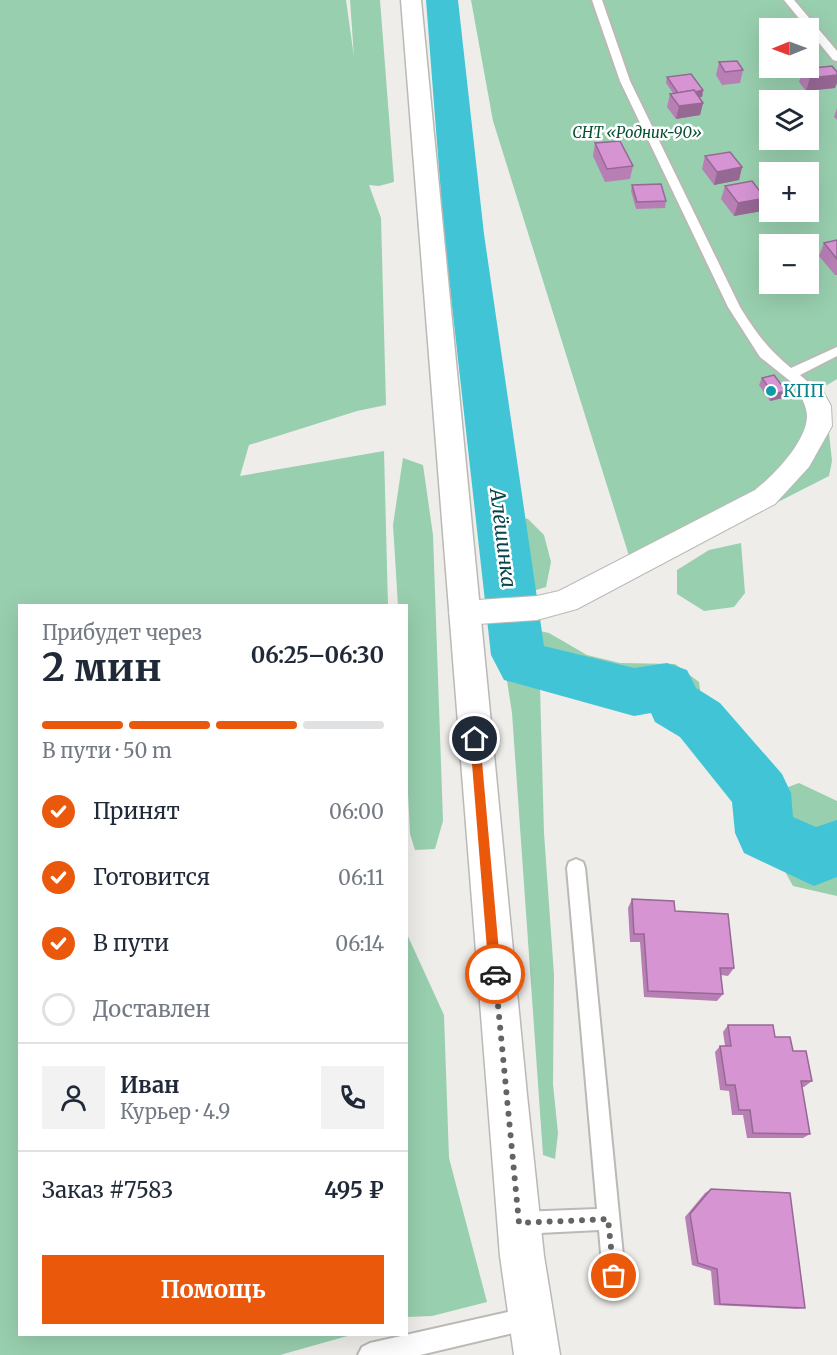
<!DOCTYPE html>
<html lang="ru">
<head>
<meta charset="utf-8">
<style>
  :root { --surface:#fff; --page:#f2f2f3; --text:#1f2937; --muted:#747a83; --line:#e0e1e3; --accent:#ea580c }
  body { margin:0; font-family:Merriweather,serif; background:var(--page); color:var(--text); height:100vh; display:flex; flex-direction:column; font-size:22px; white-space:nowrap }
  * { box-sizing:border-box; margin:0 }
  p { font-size:20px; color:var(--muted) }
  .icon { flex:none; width:33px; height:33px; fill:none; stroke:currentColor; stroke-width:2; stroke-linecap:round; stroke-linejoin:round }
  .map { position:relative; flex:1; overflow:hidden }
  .details { position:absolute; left:18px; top:604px; width:390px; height:732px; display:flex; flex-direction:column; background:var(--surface); border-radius:0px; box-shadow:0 6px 24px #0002 }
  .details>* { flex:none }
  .needle { width:39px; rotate:269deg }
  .fabs { position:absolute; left:759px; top:18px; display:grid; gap:12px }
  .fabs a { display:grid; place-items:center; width:60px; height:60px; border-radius:0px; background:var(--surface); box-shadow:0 6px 24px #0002; font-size:30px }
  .pin { position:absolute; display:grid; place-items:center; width:51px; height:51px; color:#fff; margin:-26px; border:3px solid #fff; border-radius:50%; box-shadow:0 2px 6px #0007 }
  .courier { position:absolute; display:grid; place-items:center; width:60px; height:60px; margin:-30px; border:4px solid #ea580c; border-radius:50%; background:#fff; color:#222; box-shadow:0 2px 8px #0007 }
  .headline em { font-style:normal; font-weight:700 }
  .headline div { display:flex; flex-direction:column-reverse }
  .headline { display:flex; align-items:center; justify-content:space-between; height:102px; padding:0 24px }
  h1 { font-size:39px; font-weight:700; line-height:45px }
  .bar { display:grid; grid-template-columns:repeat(4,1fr); gap:9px 6px; align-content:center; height:72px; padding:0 24px }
  .bar i { height:8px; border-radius:4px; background:var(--line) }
  .bar .on { background:var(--accent) }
  .bar p { grid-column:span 4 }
  .line { display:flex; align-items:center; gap:15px; padding:0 24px; border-top:2px solid var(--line) }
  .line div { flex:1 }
  .round { display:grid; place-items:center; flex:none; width:63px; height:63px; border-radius:0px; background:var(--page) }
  ol { padding:0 24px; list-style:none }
  li { display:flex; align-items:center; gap:18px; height:66px }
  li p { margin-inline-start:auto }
  li .icon { padding:6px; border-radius:50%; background:var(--accent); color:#fff; stroke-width:4 }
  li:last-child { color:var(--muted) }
  li i { width:33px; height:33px; border:3px solid var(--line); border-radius:50% }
  .action { display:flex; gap:12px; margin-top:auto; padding:12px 24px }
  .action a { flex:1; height:69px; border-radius:0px; background:var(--accent); color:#fff; font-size:24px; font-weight:700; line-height:69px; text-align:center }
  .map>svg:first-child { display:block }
  .green { fill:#98cfae; fill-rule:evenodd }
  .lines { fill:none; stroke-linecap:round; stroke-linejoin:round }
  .river { fill:#41c5d6; fill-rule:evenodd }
  .service-casing { stroke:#bab9b5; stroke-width:4 }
  .minor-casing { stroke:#bab9b5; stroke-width:2 }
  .tertiary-casing { stroke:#bab9b5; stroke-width:3 }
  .service { fill:#fff; fill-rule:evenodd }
  .minor { fill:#fff; fill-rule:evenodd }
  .tertiary { fill:#fff; fill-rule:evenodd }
  .wall { fill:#b87fb5 }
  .shaded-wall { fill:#966894 }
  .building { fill:#d694d3; stroke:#966894; stroke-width:1.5 }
  .route { fill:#ea580c }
  .done { stroke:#656462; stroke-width:6; stroke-dasharray:0 10.8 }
  .culture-dot { fill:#0f9aa8; stroke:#fff; stroke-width:2 }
  .labels { text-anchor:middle; stroke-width:5; stroke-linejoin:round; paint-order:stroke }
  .far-park-label { font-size:15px; font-style:italic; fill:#075131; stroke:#fff }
  .culture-label { font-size:18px; fill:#0d838f; stroke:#fff; text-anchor:start }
  .water-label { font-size:20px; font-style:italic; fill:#06434a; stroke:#fff }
</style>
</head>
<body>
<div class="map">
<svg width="837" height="1355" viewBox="0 0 837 1355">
  <rect width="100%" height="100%" fill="#efedea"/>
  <!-- green -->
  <g class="green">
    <polygon points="0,0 346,0 354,57 350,0 380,0 394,182 379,186 369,185 381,218 386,405 357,411 249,445 240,476 384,451 388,606 20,606 20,1335 351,1335 280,1355 0,1355"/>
    <path d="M471,0H837V379L824,387L832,461L829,476L635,575L493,121ZM770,28H808V68H770ZM770,100H808V140H770ZM770,172H808V212H770ZM770,244H808V284H770Z"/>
    <polygon points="403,458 423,465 433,535 443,821 435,849 415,850 410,834 407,773 406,606 398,606 393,525"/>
    <polygon points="508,515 528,519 544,535 551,562 546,587 510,598 495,594 495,541"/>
    <polygon points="741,543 745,593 734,607 704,611 677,594 677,570 709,550"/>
    <polygon points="522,627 549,633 587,655 620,663 675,664 699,682 703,710 597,704 540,687 544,833 554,975 553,1084 558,1133 555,1159 543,1155 512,713 501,642"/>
    <polygon points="799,783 837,801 837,896 793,886 782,866 749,853 736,834 737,818 745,803"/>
    <polygon points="406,932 444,1015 449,1158 487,1302 432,1316 407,1317"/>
  </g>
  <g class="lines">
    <!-- river -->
    <polygon class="river" points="426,0 458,0 484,234 544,646 634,668 667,663 687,670 696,688 720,703 782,774 791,793 793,817 816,827 837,820 837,877 814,886 744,853 735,833 732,802 680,737 655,722 651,713 634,716 504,680 491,655 444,234"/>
    <defs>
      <g id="service">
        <path d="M592,0H602L630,81L740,307C756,333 768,349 791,368L837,347V356L800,375L817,390L815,393H805L760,357L728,307L620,81Z"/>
        <polygon points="784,0 794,0 837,51 837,61 833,60"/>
        <polygon points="576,859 583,862 585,868 625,1276 622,1284 614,1287 606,1284 603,1276 599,1230 520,1234 512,1231 509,1223 512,1215 520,1212 597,1209 567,868 569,862"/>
        <polygon points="530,1307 538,1310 541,1318 538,1326 530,1329 420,1355 358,1355 362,1347 370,1343"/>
      </g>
      <path id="minor" d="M810,381L819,384L831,406L832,426L809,467L775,504L577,609L537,620L464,625L453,622L449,613L453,604L464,601L537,596L559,591L755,490C774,475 806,442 807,417C807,407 802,398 797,390L801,384Z"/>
      <polygon id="tertiary" points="401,0 421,0 527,1095 544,1256 560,1355 514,1355 500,1256"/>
    </defs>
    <!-- service casing -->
    <use href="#service" class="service-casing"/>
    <!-- minor casing -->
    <use href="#minor" class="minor-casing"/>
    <!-- tertiary casing -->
    <use href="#tertiary" class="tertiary-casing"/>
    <!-- service -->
    <use href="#service" class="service"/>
    <!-- minor -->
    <use href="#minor" class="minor"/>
    <!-- tertiary -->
    <use href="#tertiary" class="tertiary"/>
  </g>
  <!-- wall -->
  <g class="wall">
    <polygon points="719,62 743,70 740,83 722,85 716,75"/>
    <polygon points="803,69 835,88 806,91 799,82"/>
    <polygon points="667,77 703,90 702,97 699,97 703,103 700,115 676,119 667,107 670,94 673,93 666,83"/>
    <polygon points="837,108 837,120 834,117"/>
    <polygon points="595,143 633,166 630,179 605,182 593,156"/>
    <polygon points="705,156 742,167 739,180 714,185 702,169"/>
    <polygon points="632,185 666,201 665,208 636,209 631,191"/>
    <polygon points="725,186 765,198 762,211 734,216 721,199"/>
    <polygon points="837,240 837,275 835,275 819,256 824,243"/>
    <polygon points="762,378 786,391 783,398 770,401 759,385"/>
    <polygon points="632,899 675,911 734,968 728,976 721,975 723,994 717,1001 644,997 640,942 630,942 628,908"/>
    <polygon points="728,1025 775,1037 793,1051 812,1081 804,1087 802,1087 810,1134 803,1138 747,1138 743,1115 732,1115 729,1091 720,1090 715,1052 720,1046 725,1046 723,1032"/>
    <polygon points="711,1189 805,1308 797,1309 714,1305 711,1271 692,1265 685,1217 705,1193"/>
  </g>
  <!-- shaded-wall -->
  <g class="shaded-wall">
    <polygon points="837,75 837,83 835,88 806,91 810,78"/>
    <polygon points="703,90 702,97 677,100 679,94"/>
    <polygon points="703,103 700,115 676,119 679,106"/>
    <polygon points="742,167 739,180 714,185 717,172"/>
    <polygon points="765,198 762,211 734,216 738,203"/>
    <polygon points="786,391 783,398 770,401 773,394"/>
  </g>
  <!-- building -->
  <g class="building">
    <polygon points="737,61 743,70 725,72 719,62"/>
    <polygon points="832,66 837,72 837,75 810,78 803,69"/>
    <polygon points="691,74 703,90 695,92 694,90 678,93 667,77"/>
    <polygon points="694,90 703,103 679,106 670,94"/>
    <polygon points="620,141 633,166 607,169 595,143"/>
    <polygon points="730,152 742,167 717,172 705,156"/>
    <polygon points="752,181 765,198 738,203 725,186"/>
    <polygon points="661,184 666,201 637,202 632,185"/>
    <polygon points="837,240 837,259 824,243"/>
    <polygon points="774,375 786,391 773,394 762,378"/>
    <polygon points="632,899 674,901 675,911 728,914 734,968 720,968 723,994 648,991 644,934 634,934"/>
    <polygon points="728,1025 773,1025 775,1037 790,1037 793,1051 806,1051 812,1081 801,1081 810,1134 753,1133 750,1110 739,1110 735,1085 726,1085 720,1046 731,1046"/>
    <polygon points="711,1189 790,1193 805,1308 720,1304 717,1269 698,1263 690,1214"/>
  </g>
  <!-- route -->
  <polygon class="route" points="475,735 480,739 501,974 495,980 489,974 470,739"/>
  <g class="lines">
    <!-- done -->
    <polyline class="done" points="495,974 519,1223 608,1219 614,1276"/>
  </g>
  <!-- markers -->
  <circle class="culture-dot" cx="771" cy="391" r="6"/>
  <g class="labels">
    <!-- far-park labels -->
    <g class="far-park-label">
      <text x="637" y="138">СНТ «Родник-90»</text>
    </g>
    <!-- culture labels -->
    <g class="culture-label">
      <text x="783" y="397">КПП</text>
    </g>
    <!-- water labels -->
    <g class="water-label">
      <text transform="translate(503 538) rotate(83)" y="7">Алёшинка</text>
    </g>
  </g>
</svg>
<div class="fabs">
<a><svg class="needle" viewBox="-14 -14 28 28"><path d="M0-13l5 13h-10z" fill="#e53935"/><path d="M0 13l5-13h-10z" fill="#747a83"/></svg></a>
<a><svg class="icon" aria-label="layers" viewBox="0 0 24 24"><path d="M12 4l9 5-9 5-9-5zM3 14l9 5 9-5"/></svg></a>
<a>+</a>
<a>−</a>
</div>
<div class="pin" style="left:614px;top:1276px;background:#ea580c"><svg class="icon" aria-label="bag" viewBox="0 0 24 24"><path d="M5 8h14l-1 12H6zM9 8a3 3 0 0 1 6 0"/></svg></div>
<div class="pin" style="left:475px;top:739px;background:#1f2937"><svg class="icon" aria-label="home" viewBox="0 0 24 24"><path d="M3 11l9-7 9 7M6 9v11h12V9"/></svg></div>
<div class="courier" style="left:495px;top:974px"><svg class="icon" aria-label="car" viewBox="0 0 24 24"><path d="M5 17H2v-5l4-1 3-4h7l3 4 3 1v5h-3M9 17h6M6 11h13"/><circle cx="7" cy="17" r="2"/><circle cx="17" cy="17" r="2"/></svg></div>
<section class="details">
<div class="headline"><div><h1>2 мин</h1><p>Прибудет через</p></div><em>06:25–06:30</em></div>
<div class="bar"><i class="on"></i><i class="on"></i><i class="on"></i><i></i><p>В пути · 50 m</p></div>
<ol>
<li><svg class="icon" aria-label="check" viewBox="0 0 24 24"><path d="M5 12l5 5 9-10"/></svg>Принят<p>06:00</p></li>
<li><svg class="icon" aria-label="check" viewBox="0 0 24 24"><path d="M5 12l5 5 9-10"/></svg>Готовится<p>06:11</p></li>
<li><svg class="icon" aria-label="check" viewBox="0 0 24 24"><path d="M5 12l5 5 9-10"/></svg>В пути<p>06:14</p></li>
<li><i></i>Доставлен</li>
</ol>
<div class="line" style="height:108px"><a class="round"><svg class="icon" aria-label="person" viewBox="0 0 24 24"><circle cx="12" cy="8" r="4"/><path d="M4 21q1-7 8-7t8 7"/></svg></a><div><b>Иван</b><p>Курьер · 4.9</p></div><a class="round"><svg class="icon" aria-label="phone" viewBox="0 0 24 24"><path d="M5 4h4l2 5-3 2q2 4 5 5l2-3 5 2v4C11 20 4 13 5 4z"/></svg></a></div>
<div class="line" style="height:78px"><div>Заказ #7583</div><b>495 ₽</b></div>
<div class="action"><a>Помощь</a></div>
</section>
</div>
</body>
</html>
